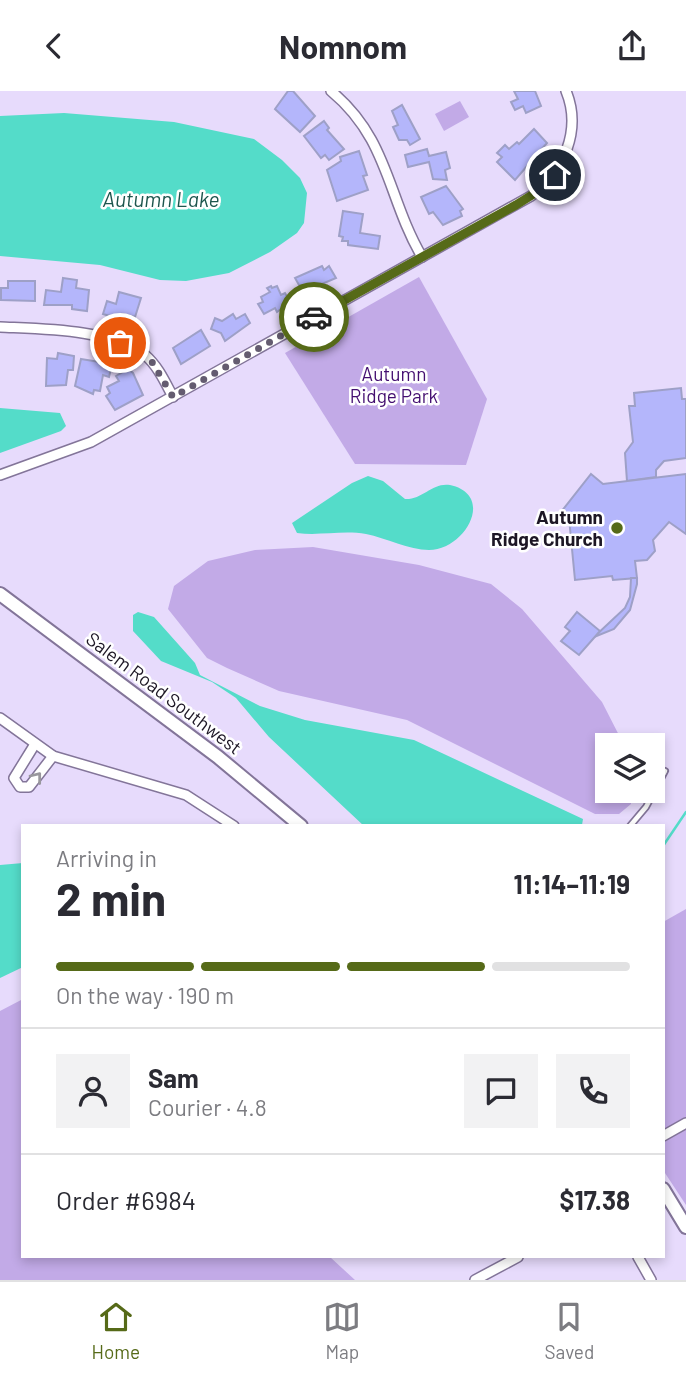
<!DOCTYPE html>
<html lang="en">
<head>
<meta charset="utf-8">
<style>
  :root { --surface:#fff; --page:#f2f2f3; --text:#2b2b33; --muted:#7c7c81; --line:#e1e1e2; --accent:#566a18 }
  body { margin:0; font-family:Barlow,sans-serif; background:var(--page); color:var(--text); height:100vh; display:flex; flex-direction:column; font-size:26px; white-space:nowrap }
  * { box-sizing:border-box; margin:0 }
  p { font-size:23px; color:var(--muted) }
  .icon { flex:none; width:38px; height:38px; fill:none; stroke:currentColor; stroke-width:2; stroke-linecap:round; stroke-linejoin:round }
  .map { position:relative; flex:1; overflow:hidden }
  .details { position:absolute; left:21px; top:733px; width:644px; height:434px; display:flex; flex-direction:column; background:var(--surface); border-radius:0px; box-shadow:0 4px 10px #0003 }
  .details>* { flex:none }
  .buttons { position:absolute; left:595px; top:642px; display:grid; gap:14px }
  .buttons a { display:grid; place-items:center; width:70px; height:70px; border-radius:0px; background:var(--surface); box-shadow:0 4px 10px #0003; font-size:35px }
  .pin { position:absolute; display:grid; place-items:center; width:60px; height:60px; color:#fff; margin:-30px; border:4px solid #fff; border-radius:50%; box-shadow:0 2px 7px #0007 }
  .courier { position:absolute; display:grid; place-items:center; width:70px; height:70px; margin:-35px; border:5px solid #566a18; border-radius:50%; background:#fff; color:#222; box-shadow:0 2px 9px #0007 }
  .headline em { font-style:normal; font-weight:700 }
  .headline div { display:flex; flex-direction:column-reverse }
  .headline { display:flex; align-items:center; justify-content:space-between; height:119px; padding:0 35px }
  h1 { font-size:46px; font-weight:700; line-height:52px }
  .bar { display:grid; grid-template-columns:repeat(4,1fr); gap:10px 7px; align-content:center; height:84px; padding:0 35px }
  .bar i { height:9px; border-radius:5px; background:var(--line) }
  .bar .selected { background:var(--accent) }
  .bar p { grid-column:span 4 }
  .line { display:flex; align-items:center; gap:18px; padding:0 35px; border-top:2px solid var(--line) }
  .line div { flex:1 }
  .round { display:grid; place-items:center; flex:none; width:74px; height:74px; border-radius:0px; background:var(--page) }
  header { display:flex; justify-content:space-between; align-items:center; height:91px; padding:0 35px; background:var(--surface); font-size:32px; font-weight:700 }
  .tab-bar { display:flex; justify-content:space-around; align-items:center; height:98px; border-top:2px solid var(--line); background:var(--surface); font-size:19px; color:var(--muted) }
  .tab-bar a { display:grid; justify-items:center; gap:4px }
  .tab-bar .selected { color:var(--accent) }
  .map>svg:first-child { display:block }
  .green { fill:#c2aae7 }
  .water { fill:#54dcc9 }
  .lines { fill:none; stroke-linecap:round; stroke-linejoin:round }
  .stream { stroke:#54dcc9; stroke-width:2.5 }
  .building { fill:#b4b6fb; stroke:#9ea0c7; stroke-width:2 }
  .service-casing { stroke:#837599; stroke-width:8 }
  .minor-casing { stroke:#837599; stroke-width:12 }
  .secondary-casing { stroke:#837599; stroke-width:16 }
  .service { stroke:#fff; stroke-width:4.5 }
  .minor { stroke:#fff; stroke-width:9 }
  .secondary { stroke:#fff; stroke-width:12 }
  .oneway { stroke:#99979d }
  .done { stroke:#645c70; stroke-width:7; stroke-dasharray:0 12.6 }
  .route { stroke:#566a18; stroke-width:9 }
  .poi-dot { fill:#566a18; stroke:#fff; stroke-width:2.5 }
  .labels { text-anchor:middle; stroke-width:5; stroke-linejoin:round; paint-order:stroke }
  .park-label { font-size:19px; fill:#430e70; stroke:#fff }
  .poi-label { font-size:19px; font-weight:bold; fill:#1d1725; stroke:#fff; text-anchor:end }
  .street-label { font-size:19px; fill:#1d1725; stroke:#fff }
  .water-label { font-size:21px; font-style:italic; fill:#1d564e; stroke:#fff }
</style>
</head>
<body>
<header><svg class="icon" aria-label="back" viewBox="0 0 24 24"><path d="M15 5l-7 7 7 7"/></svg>Nomnom<svg class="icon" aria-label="share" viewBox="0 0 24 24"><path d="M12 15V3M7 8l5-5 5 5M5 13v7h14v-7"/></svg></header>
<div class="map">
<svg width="686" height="1189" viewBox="0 0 686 1189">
  <rect width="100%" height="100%" fill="#e7dbfc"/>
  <!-- green -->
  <g class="green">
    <polygon points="460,10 469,26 444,40 435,23"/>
    <polygon points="419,186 487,308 466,374 355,373 285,262"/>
    <polygon points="313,456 419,474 491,493 522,518 602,611 624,654 607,654 607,700 631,700 631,713 619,723 595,723 407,629 279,600 227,577 207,567 168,518 174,495 208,470 255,459"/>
    <polygon points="686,818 686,1114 663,1079 663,831"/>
    <polygon points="23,908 23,1166 330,1166 355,1189 0,1189 0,920"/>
  </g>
  <!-- water -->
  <g class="water">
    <polygon points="64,22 174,31 254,48 282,69 300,87 307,102 304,132 297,142 270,161 229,182 186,190 160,189 100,174 0,165 0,25"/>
    <polygon points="0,317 60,322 66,335 61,340 0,362"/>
    <path d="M368,385L383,390L405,408C422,409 433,391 450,394C496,404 465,459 429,459C409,459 386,447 366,443C343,439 320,445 297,442L292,432L352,392Z"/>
    <polygon points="138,521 154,526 195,572 200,584 260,615 305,629 414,649 583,728 582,734 364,735 269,646 236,607 212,591 161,570 133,540 133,524"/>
    <polygon points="23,772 23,876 0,887 0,774"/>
  </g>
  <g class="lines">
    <!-- stream -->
    <polyline class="stream" points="663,755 686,721"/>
  </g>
  <!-- building -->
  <g class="building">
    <polygon points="288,0 293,0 315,25 300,41 275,18"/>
    <polygon points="514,0 535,0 541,15 526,22 523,15 515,19 511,11 518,8"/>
    <polygon points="402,14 420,48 410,54 407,49 399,49 393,36 398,34 392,20"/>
    <polygon points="324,30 329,37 327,39 344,58 329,69 325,64 321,67 304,45"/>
    <polygon points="534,38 547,52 515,89 497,71 502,66 497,62 505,54 509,58 517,51 519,53"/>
    <polygon points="427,58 429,65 446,61 450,77 445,79 447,89 433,88 429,71 408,76 405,64"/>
    <polygon points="359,60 367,84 363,85 368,99 337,110 327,79 341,70 340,66"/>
    <polygon points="446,95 463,118 460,120 462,125 443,134 433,121 429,123 421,106"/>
    <polygon points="343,120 363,123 360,142 380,145 378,158 348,154 348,150 342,150 343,146 339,145"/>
    <polygon points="322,175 324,179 329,175 336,187 303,201 295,187"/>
    <polygon points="63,187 77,189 76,197 89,199 87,220 72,218 72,214 44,214 46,199 61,201"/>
    <polygon points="8,190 35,190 35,210 1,209 1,197 8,197"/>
    <polygon points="271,195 272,197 277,195 281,204 285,202 290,211 277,221 275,217 264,223 258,213 263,211 261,206 270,201 267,197"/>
    <polygon points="119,201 141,207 135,226 122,223 120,228 103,223 107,210 116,213"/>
    <polygon points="233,223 236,228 245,223 250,232 225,250 221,242 211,238 215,227 222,230"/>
    <polygon points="201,239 210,255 181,273 173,257"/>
    <polygon points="58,262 74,265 73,279 68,279 66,294 46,295 47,267 57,268"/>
    <polygon points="81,268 112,273 109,286 103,284 100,300 94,299 93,303 75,295"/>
    <polygon points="128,278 133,282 143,304 115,319 106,305 110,302 107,296 119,290 116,285"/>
    <polygon points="681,297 682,308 686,308 686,367 664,370 656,379 656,386 627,390 625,362 633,351 629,315 635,315 634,302"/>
    <polygon points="591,383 603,393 686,383 686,443 669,431 653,449 655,460 647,469 635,470 637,487 613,489 612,485 575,489 569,427 561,421"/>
    <polygon points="631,487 637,487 637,493 630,519 614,538 594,546 625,517 630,506"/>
    <polygon points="577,521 600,540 579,564 561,550 570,540 565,536"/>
  </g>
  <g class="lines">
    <defs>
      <polyline id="service" points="630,735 646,716 665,680"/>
      <g id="minor">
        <path d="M331,0C389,48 387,106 422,166"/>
        <path d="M0,236C41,238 112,238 145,264C158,275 165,291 173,306"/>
        <path d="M0,384L91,351L531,105C564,81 582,39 566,0"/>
        <polyline points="0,627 53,665 186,704 234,735"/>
        <polyline points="35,653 14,687 20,696 29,696 53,665"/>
        <polyline points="663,1045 686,1032"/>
        <polyline points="638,1166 651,1189"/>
        <polyline points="475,1189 518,1166"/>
      </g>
      <g id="secondary">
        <polyline points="0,503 218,666 301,735"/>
        <polyline points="663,1098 686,1136"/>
      </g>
    </defs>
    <!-- service casing -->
    <use href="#service" class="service-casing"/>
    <!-- minor casing -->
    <use href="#minor" class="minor-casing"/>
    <!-- secondary casing -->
    <use href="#secondary" class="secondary-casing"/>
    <!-- service -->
    <use href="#service" class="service"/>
    <!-- minor -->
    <use href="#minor" class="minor"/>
    <!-- secondary -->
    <use href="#secondary" class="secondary"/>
  </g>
  <!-- one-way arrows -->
  <defs><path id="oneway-chevron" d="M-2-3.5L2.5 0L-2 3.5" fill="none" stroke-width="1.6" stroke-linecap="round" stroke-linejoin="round" transform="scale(1.75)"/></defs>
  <use class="oneway" href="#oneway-chevron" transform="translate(37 686) rotate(-52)"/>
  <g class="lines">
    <!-- done -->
    <polyline class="done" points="120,252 152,271 173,306 314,226"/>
    <!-- route -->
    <polyline class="route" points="314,226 516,114 540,99 555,84"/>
  </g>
  <!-- markers -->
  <circle class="poi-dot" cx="617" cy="437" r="7"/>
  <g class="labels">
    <!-- park labels -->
    <g class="park-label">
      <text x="394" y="290">Autumn<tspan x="394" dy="22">Ridge Park</tspan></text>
    </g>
    <!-- poi labels -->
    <g class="poi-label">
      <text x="603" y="433">Autumn<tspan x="603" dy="22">Ridge Church</tspan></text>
    </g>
    <!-- street labels -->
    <g class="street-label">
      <text transform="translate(164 602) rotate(37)" y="7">Salem Road Southwest</text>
    </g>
    <!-- water labels -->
    <g class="water-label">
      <text x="161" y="116">Autumn Lake</text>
    </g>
  </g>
</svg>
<div class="buttons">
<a><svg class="icon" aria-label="layers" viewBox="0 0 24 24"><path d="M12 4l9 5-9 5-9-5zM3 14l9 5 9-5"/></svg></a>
</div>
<div class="pin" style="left:120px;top:252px;background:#ea580c"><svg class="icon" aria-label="bag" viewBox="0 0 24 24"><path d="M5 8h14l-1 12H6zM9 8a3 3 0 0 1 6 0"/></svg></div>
<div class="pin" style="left:555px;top:84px;background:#1f2937"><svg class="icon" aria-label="home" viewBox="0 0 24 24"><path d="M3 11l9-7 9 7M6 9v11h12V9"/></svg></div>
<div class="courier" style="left:314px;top:226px"><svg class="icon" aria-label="car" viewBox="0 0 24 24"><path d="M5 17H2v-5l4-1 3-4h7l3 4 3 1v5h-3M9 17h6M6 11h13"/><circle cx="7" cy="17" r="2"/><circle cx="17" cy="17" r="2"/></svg></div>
<section class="details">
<div class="headline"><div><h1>2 min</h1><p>Arriving in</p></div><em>11:14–11:19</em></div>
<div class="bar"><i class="selected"></i><i class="selected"></i><i class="selected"></i><i></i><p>On the way · 190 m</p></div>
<div class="line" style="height:126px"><a class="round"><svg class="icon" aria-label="person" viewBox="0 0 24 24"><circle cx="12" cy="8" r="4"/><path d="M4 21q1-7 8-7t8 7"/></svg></a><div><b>Sam</b><p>Courier · 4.8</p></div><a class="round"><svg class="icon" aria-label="chat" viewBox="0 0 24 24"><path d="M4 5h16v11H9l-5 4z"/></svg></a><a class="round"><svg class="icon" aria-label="phone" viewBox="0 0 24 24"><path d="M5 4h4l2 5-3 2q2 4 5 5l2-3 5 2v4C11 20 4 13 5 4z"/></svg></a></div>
<div class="line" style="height:91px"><div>Order #6984</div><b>$17.38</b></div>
</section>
</div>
<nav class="tab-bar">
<a class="selected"><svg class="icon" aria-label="home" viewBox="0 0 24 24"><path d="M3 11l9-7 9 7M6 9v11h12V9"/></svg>Home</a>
<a><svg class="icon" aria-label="map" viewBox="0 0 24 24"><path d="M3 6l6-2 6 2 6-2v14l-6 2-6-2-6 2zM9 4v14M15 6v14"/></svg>Map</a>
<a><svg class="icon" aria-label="saved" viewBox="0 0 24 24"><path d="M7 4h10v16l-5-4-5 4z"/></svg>Saved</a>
</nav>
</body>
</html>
